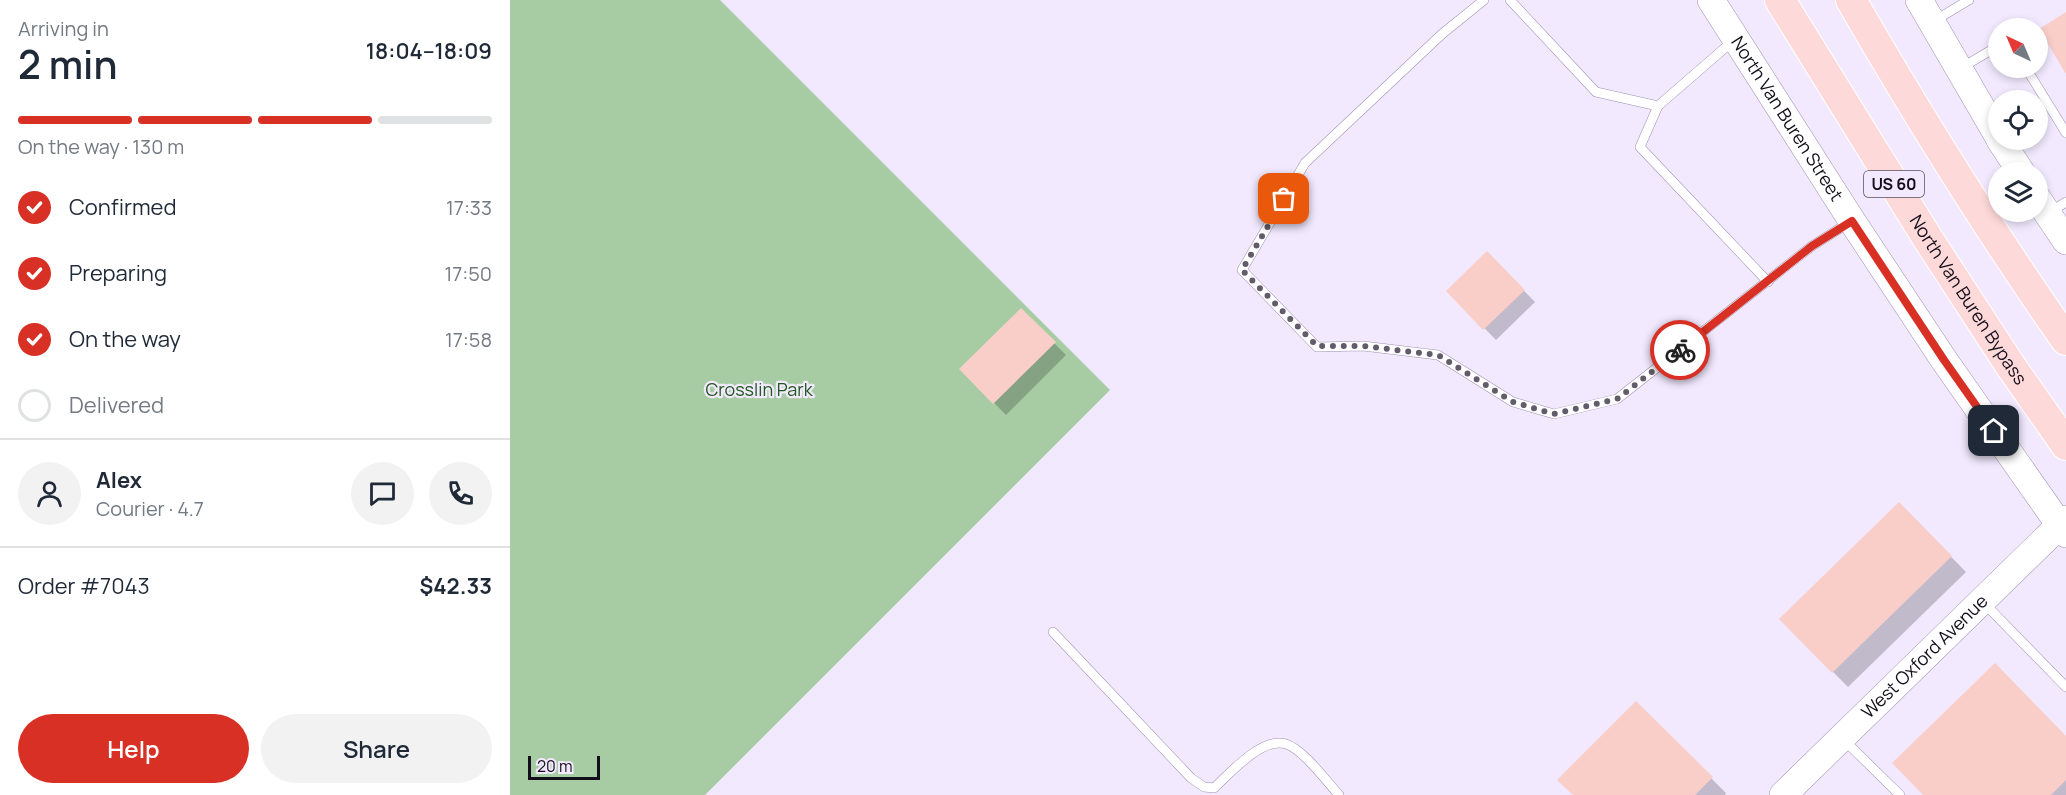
<!DOCTYPE html>
<html lang="en">
<head>
<meta charset="utf-8">
<style>
  :root { --surface:#fff; --page:#f2f2f3; --text:#1f2937; --muted:#747a83; --line:#e0e1e3; --accent:#d93025 }
  body { margin:0; font-family:Manrope,sans-serif; background:var(--page); color:var(--text); height:100vh; display:flex; flex-direction:column; font-size:22px; white-space:nowrap }
  * { box-sizing:border-box; margin:0 }
  p { font-size:20px; color:var(--muted) }
  .icon { flex:none; width:33px; height:33px; fill:none; stroke:currentColor; stroke-width:2; stroke-linecap:round; stroke-linejoin:round }
  .map { position:relative; flex:1; overflow:hidden }
  .details { display:flex; flex-direction:column; background:var(--surface); width:510px }
  .details>* { flex:none }
  .needle { width:39px; rotate:316deg }
  .tools { position:absolute; left:1478px; top:18px; display:grid; gap:12px }
  .tools a { display:grid; place-items:center; width:60px; height:60px; border-radius:50%; background:var(--surface); box-shadow:0 3px 9px #0003; font-size:30px }
  .scale { position:absolute; left:18px; bottom:15px; width:72px; box-sizing:border-box; padding-left:6px; border:3px solid #140e1a; border-top:0; font-size:16px; line-height:21px; white-space:nowrap; color:#140e1a; -webkit-text-stroke:4px #f2e9fe; paint-order:stroke }
  .pin { position:absolute; display:grid; place-items:center; width:51px; height:51px; color:#fff; margin:-26px; border-radius:12px; box-shadow:0 3px 9px #0006 }
  .courier { position:absolute; display:grid; place-items:center; width:60px; height:60px; margin:-30px; border:4px solid #d93025; border-radius:50%; background:#fff; color:#222; box-shadow:0 2px 8px #0007 }
  .overview em { font-style:normal; font-weight:600 }
  .overview div { display:flex; flex-direction:column-reverse }
  .overview { display:flex; align-items:center; justify-content:space-between; height:102px; padding:0 18px }
  h1 { font-size:39px; font-weight:600; line-height:45px }
  .bar { display:grid; grid-template-columns:repeat(4,1fr); gap:9px 6px; align-content:center; height:72px; padding:0 18px }
  .bar i { height:8px; border-radius:4px; background:var(--line) }
  .bar .selected { background:var(--accent) }
  .bar p { grid-column:span 4 }
  .line { display:flex; align-items:center; gap:15px; padding:0 18px; border-top:2px solid var(--line) }
  .line div { flex:1 }
  .round { display:grid; place-items:center; flex:none; width:63px; height:63px; border-radius:32px; background:var(--page) }
  ol { padding:0 18px; list-style:none }
  li { display:flex; align-items:center; gap:18px; height:66px }
  li p { margin-inline-start:auto }
  li .icon { padding:6px; border-radius:50%; background:var(--accent); color:#fff; stroke-width:4 }
  li:last-child { color:var(--muted) }
  li i { width:33px; height:33px; border:3px solid var(--line); border-radius:50% }
  .button { display:flex; gap:12px; margin-top:auto; padding:12px 18px }
  .button a { flex:1; height:69px; border-radius:36px; background:var(--accent); color:#fff; font-size:24px; font-weight:600; line-height:69px; text-align:center }
  .button a+a { background:var(--page); color:var(--text) }
  main { display:flex; flex:1; min-height:0 }
  .map>svg:first-child { display:block }
  .green { fill:#a7cba3 }
  .shadow { fill:#0003 }
  .building { fill:#f9cec9 }
  .lines { fill:none; stroke-linecap:round; stroke-linejoin:round }
  .lane-casing { stroke:#9f90b0; stroke-width:10 }
  .secondary-casing { stroke:#9f90b0; stroke-width:28 }
  .primary-casing { stroke:#fff; stroke-width:32 }
  .lane { stroke:#fff; stroke-width:9 }
  .secondary { stroke:#fff; stroke-width:27 }
  .primary { stroke:#fed9da; stroke-width:30 }
  .done { stroke:#625b6a; stroke-width:6; stroke-dasharray:0 10.8 }
  .route { stroke:#d93025; stroke-width:8 }
  .labels { text-anchor:middle; stroke-width:4.5; stroke-linejoin:round; paint-order:stroke }
  .shield { fill:#f2e9fe; stroke:#57505e; stroke-width:1.5 }
  .shield-label { font-size:16px; font-weight:bold; fill:#140e1a }
  .street-label { font-size:18px; fill:#140e1a; stroke:#f2e9fe }
  .park-label { font-size:18px; fill:#215a1f; stroke:#f2e9fe }
</style>
</head>
<body>
<main>
<section class="details">
<div class="overview"><div><h1>2 min</h1><p>Arriving in</p></div><em>18:04–18:09</em></div>
<div class="bar"><i class="selected"></i><i class="selected"></i><i class="selected"></i><i></i><p>On the way · 130 m</p></div>
<ol>
<li><svg class="icon" aria-label="check" viewBox="0 0 24 24"><path d="M5 12l5 5 9-10"/></svg>Confirmed<p>17:33</p></li>
<li><svg class="icon" aria-label="check" viewBox="0 0 24 24"><path d="M5 12l5 5 9-10"/></svg>Preparing<p>17:50</p></li>
<li><svg class="icon" aria-label="check" viewBox="0 0 24 24"><path d="M5 12l5 5 9-10"/></svg>On the way<p>17:58</p></li>
<li><i></i>Delivered</li>
</ol>
<div class="line" style="height:108px"><a class="round"><svg class="icon" aria-label="person" viewBox="0 0 24 24"><circle cx="12" cy="8" r="4"/><path d="M4 21q1-7 8-7t8 7"/></svg></a><div><b>Alex</b><p>Courier · 4.7</p></div><a class="round"><svg class="icon" aria-label="chat" viewBox="0 0 24 24"><path d="M4 5h16v11H9l-5 4z"/></svg></a><a class="round"><svg class="icon" aria-label="phone" viewBox="0 0 24 24"><path d="M5 4h4l2 5-3 2q2 4 5 5l2-3 5 2v4C11 20 4 13 5 4z"/></svg></a></div>
<div class="line" style="height:78px"><div>Order #7043</div><b>$42.33</b></div>
<div class="button"><a>Help</a><a>Share</a></div>
</section>
<div class="map">
<svg width="1556" height="795" viewBox="0 0 1556 795">
  <rect width="100%" height="100%" fill="#f2e9fe"/>
  <!-- green -->
  <polygon class="green" points="0,0 210,0 600,390 195,795 0,795"/>
  <!-- shadow -->
  <g class="shadow">
    <polygon points="977,253 1025,302 986,340 938,291"/>
    <polygon points="511,310 556,355 496,415 451,369"/>
    <polygon points="1389,504 1456,572 1338,687 1271,619"/>
    <polygon points="1126,703 1216,793 1215,795 1065,795"/>
    <polygon points="1556,738 1556,795 1415,795"/>
  </g>
  <!-- building -->
  <g class="building">
    <polygon points="1556,12 1556,74 1529,29"/>
    <polygon points="977,251 1015,290 973,330 936,291"/>
    <polygon points="511,308 546,342 483,404 449,369"/>
    <polygon points="1389,502 1442,556 1322,673 1269,619"/>
    <polygon points="1485,663 1556,736 1556,780 1541,795 1413,795 1382,763"/>
    <polygon points="1126,701 1203,777 1185,795 1063,795 1047,780"/>
  </g>
  <g class="lines">
    <defs>
      <g id="lane">
        <polyline points="974,0 932,34 795,163 732,270 807,347 853,346 928,355 1003,402 1044,414 1107,399 1302,246 1340,222"/>
        <polyline points="1000,0 1086,92 1148,106"/>
        <polyline points="1424,21 1459,0"/>
        <polyline points="1224,40 1148,106 1130,147 1258,282"/>
        <polyline points="1451,68 1488,46"/>
        <polyline points="1516,68 1556,133"/>
        <polyline points="1540,212 1556,202"/>
        <polyline points="1474,603 1556,687"/>
        <path d="M543,632L681,778L694,787L704,788C720,773 753,736 776,744C793,749 817,782 829,795"/>
        <polyline points="1333,739 1390,795"/>
      </g>
      <g id="secondary">
        <path id="s1" d="M1201,0L1342,221L1434,360L1556,534"/>
        <polyline points="1409,0 1488,136"/>
        <polyline points="1490,140 1511,172"/>
        <polyline points="1527,198 1556,241"/>
        <path id="s2" d="M1273,795L1556,519"/>
      </g>
      <g id="primary">
        <path id="s3" d="M1270,0L1418,239L1500,365L1556,445"/>
        <path d="M1341,0C1408,116 1479,230 1556,340"/>
      </g>
    </defs>
    <!-- lane casing -->
    <use href="#lane" class="lane-casing"/>
    <!-- secondary casing -->
    <use href="#secondary" class="secondary-casing"/>
    <!-- primary casing -->
    <use href="#primary" class="primary-casing"/>
    <!-- lane -->
    <use href="#lane" class="lane"/>
    <!-- secondary -->
    <use href="#secondary" class="secondary"/>
    <!-- primary -->
    <use href="#primary" class="primary"/>
  </g>
  <g class="lines">
    <!-- done -->
    <polyline class="done" points="774,199 732,270 807,346 853,346 928,355 1003,402 1044,414 1107,399 1170,350"/>
    <!-- route -->
    <polyline class="route" points="1170,350 1302,246 1342,221 1434,360 1484,431"/>
  </g>
  <g class="labels">
    <!-- shield labels -->
    <rect class="shield" x="1354" y="171" width="60" height="26" rx="4.5"/>
    <g class="shield-label">
      <text x="1384" y="190">US 60</text>
    </g>
    <!-- street labels -->
    <g class="street-label">
      <text dy="6" stroke="none"><textPath href="#s1" startOffset="141">North Van Buren Street</textPath></text>
      <text dy="6" stroke="none"><textPath href="#s3" startOffset="354">North Van Buren Bypass</textPath></text>
      <text dy="6" stroke="none"><textPath href="#s2" startOffset="198">West Oxford Avenue</textPath></text>
    </g>
    <!-- park labels -->
    <g class="park-label">
      <text x="249" y="396">Crosslin Park</text>
    </g>
  </g>
</svg>
<div class="tools">
<a><svg class="needle" viewBox="-14 -14 28 28"><path d="M0-13l5 13h-10z" fill="#e53935"/><path d="M0 13l5-13h-10z" fill="#747a83"/></svg></a>
<a><svg class="icon" aria-label="locate" viewBox="0 0 24 24"><circle cx="12" cy="12" r="6"/><path d="M12 2v4M12 18v4M2 12h4M18 12h4"/></svg></a>
<a><svg class="icon" aria-label="layers" viewBox="0 0 24 24"><path d="M12 4l9 5-9 5-9-5zM3 14l9 5 9-5"/></svg></a>
</div>
<div class="scale">20 m</div>
<div class="pin" style="left:774px;top:199px;background:#ea580c"><svg class="icon" aria-label="bag" viewBox="0 0 24 24"><path d="M5 8h14l-1 12H6zM9 8a3 3 0 0 1 6 0"/></svg></div>
<div class="pin" style="left:1484px;top:431px;background:#1f2937"><svg class="icon" aria-label="home" viewBox="0 0 24 24"><path d="M3 11l9-7 9 7M6 9v11h12V9"/></svg></div>
<div class="courier" style="left:1170px;top:350px"><svg class="icon" aria-label="bike" viewBox="0 0 24 24"><circle cx="6" cy="16" r="4"/><circle cx="18" cy="16" r="4"/><path d="M6 16l4-8h5l3 8M10 8l3 8H6M13 5h3"/></svg></div>
</div>
</main>
</body>
</html>
